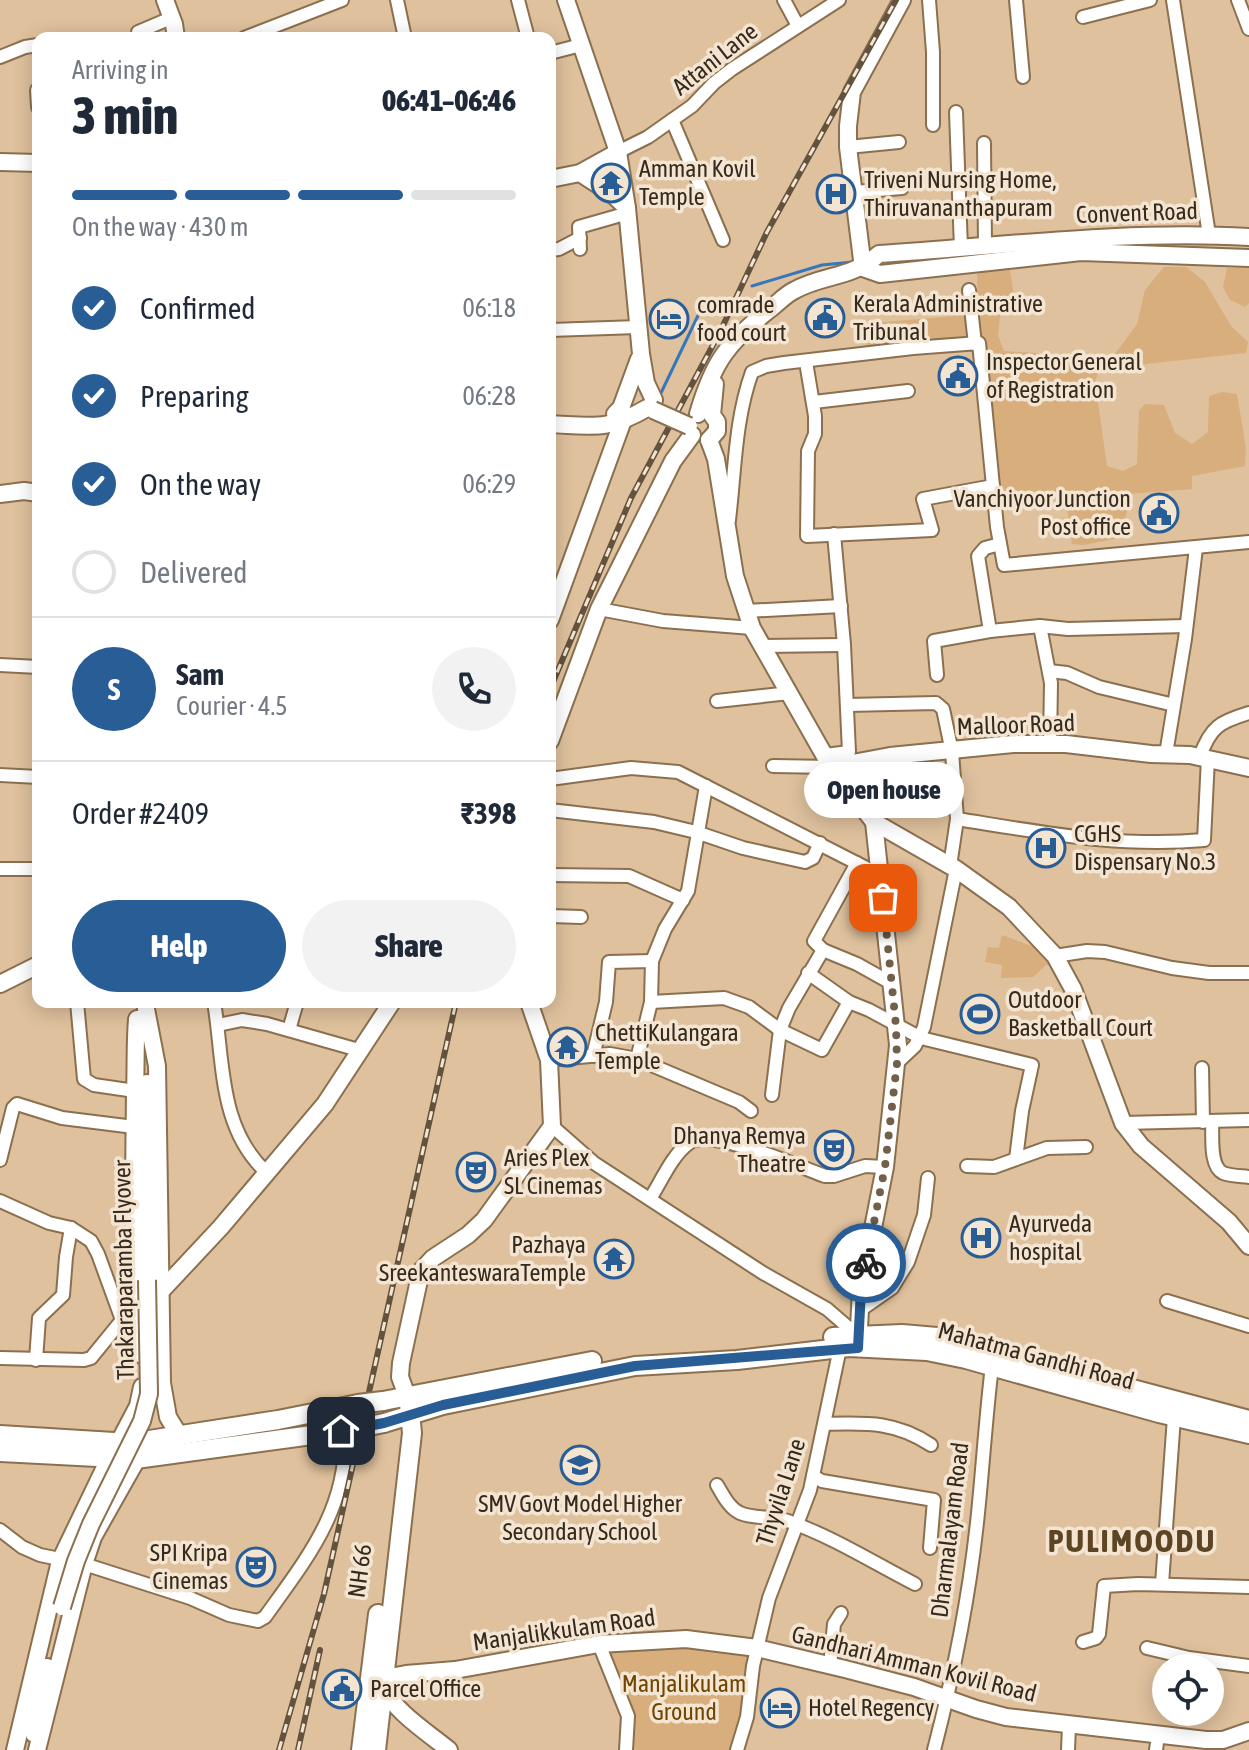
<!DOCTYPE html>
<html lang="en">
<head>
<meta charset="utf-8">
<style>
  :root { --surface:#fff; --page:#f2f2f3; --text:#1f2937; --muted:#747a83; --line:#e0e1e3; --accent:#285d96 }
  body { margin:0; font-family:"Asap Condensed",sans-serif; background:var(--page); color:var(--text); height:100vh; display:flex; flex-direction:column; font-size:30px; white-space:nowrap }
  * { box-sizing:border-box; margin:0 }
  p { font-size:26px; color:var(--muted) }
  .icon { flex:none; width:44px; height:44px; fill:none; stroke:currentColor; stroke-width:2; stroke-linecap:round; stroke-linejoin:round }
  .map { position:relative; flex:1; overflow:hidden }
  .drawer { position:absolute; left:32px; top:32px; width:524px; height:976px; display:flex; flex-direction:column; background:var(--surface); border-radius:16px; box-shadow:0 4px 20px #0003 }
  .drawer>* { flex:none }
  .buttons { position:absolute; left:1152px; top:1654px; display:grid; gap:16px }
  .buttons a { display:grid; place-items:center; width:72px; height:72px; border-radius:50%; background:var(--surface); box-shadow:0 4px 20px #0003; font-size:40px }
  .pin { position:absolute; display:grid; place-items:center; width:68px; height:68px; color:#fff; margin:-34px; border-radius:16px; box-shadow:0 4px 12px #0006 }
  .courier { position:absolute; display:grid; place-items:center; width:80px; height:80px; margin:-40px; border:6px solid #285d96; border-radius:50%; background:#fff; color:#222; box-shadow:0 2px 10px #0007 }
  .bubble { position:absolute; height:56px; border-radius:28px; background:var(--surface); box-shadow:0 4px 20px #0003; font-size:26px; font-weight:800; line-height:56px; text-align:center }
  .overview em { font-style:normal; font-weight:800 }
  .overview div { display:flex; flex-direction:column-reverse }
  .overview { display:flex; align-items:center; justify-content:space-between; height:136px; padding:0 40px }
  h1 { font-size:52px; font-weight:800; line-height:60px }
  .bar { display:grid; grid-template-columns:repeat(4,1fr); gap:12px 8px; align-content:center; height:96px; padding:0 40px }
  .bar i { height:10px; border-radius:6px; background:var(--line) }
  .bar .current { background:var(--accent) }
  .bar p { grid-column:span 4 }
  .line { display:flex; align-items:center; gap:20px; padding:0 40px; border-top:2px solid var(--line) }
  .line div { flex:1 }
  .round { display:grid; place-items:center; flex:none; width:84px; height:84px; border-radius:42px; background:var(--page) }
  ol { padding:0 40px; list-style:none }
  li { display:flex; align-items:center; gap:24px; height:88px }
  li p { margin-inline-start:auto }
  li .icon { padding:8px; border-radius:50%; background:var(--accent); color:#fff; stroke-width:4 }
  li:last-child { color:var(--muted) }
  li i { width:44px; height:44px; border:4px solid var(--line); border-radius:50% }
  .action { display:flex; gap:16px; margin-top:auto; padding:16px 40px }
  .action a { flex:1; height:92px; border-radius:48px; background:var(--accent); color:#fff; font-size:32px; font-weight:800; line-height:92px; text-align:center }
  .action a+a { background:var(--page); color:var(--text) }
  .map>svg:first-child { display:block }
  .green { fill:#d7ae7c }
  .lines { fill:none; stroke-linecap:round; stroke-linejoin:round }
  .stream { stroke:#3677bc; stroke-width:3 }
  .street-casing { stroke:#8b704f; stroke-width:16 }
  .secondary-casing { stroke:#8b704f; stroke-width:20 }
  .primary-casing { stroke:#8b704f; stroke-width:22 }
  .street { stroke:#fff; stroke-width:12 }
  .secondary { stroke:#fff; stroke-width:16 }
  .primary { stroke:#fff; stroke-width:18 }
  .rail-casing { stroke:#63523e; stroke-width:6 }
  .rail { stroke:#f4e5d3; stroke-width:3; stroke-dasharray:9; stroke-linecap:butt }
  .secondary-bridge-casing { stroke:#8b704f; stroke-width:20; stroke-linecap:butt }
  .primary-bridge-casing { stroke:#8b704f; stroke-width:22; stroke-linecap:butt }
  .secondary-bridge { stroke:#fff; stroke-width:16 }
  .primary-bridge { stroke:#fff; stroke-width:18 }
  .done { stroke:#715f49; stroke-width:8; stroke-dasharray:0 14.4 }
  .route { stroke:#285d96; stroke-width:10 }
  .labels { text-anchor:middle; stroke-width:7; stroke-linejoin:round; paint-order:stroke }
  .street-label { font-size:24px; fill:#362a1c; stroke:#f4e5d3 }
  .poi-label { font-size:24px; fill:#362a1c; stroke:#f4e5d3; text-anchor:start }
  .park-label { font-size:24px; fill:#6f4600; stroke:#f4e5d3 }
  .district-label { font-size:32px; font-weight:bold; letter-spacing:2px; fill:#5d4423; stroke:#f4e5d3 }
</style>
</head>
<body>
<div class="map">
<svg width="1249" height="1750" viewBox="0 0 1249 1750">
  <rect width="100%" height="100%" fill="#dfc19d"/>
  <!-- green -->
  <g class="green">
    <polygon points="1009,264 1014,295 1001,306 998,336 1004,351 1112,358 1137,324 1145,290 1164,267 1186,267 1205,282 1231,326 1248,342 1246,353 1100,369 1095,381 1107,466 1123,471 1137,464 1139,411 1145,404 1164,405 1175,433 1192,444 1208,432 1209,396 1222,392 1237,394 1246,449 1245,466 1192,476 1192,489 1128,494 1127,512 1120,538 1083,545 1072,544 1066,500 1060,495 1002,502 986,346 982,337 874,348 860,342 861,324 966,315 978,311 977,270"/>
    <polygon points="1227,268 1249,268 1249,303 1245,307 1230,300 1223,287"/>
    <polygon points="1002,935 1048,952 1052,966 1046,965 1033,977 1001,978 1002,965 985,962 988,947 999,948"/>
    <polygon points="680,1645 758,1654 734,1750 638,1750 628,1747 625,1698 610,1653"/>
  </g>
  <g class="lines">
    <!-- stream -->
    <g class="stream">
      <polyline points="752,286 822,265 853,262"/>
      <polyline points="660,395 704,303"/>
    </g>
    <defs>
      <g id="street">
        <polyline points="397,0 405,38"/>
        <polyline points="518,0 528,38"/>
        <polyline points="784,0 798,26"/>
        <polyline points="929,0 933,52 933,125"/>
        <polyline points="1016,0 1023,77"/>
        <polyline points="1173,0 1209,235"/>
        <polyline points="1238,0 1249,29"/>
        <polyline points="1083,17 1150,0"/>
        <polyline points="138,32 171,18"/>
        <polyline points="244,38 342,0"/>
        <polyline points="550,53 581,45"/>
        <polyline points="0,57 25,47 38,45"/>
        <polyline points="37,90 38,107"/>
        <polyline points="956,112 961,249"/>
        <polyline points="672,120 723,240"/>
        <polyline points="984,143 985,246"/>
        <polyline points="848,147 899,142"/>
        <polyline points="618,152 648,137 692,106 714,83 732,69 839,0"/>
        <polyline points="854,192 902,188"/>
        <polyline points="580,249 579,227 628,213"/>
        <polyline points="550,250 559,249 580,238"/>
        <polyline points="969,290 975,344"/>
        <polyline points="550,330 638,327"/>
        <polyline points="806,362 815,416 815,434 808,451 807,536 932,530 923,499 993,486"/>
        <polyline points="814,402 908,391"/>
        <path d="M729,520C735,470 735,419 752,372L766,366L784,363L913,348L979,343L997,527L1004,565L1249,542"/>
        <polyline points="599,609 663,621 752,628"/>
        <polyline points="746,611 841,606"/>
        <polyline points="1040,626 1051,683 1050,744"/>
        <polyline points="990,631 978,556 985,548 1000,544"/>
        <polyline points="762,646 844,645"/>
        <polyline points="0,665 38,667"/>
        <polyline points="1049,671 1067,673 1099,687 1174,705"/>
        <polyline points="937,675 934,641 990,631 1040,626 1068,629 1186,626"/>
        <polyline points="717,701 790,693"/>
        <polyline points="847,705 936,703 943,709 952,752 957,819 950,866"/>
        <polyline points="1166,754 1185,639 1196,548"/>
        <polyline points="825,755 849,752 844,645 834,534"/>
        <path d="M1200,756C1211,727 1219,722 1249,713"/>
        <polyline points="773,766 831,767"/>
        <polyline points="0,775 38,777"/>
        <polyline points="550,779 631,768 678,772 880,875"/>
        <polyline points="550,810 654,822 696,832 743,848 805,862 813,858 820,843"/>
        <path d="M957,819C1039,832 1120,848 1204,840L1208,758"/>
        <polyline points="857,863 814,941 823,950 857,964 891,983"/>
        <polyline points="0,869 38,869"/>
        <polyline points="550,875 629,876 683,900"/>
        <polyline points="550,916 581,917"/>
        <polyline points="1055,956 1087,951 1105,952 1172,968 1209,973 1249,973"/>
        <polyline points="808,973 849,1002 869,1010 921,1038 1032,1065 1022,1111 1016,1159"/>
        <polyline points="77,1002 84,1079 94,1085 135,1091"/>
        <path d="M214,1002C224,1061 218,1127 266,1172"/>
        <polyline points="651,1002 724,998 749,1007 780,1030 822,1050 849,1002"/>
        <polyline points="218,1025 242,1020 267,1024 362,1051"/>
        <polyline points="289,1030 297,1002"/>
        <polyline points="593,1056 606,1002 609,962 652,961"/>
        <polyline points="637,1059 651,1002 652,961 665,929 688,891 706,786"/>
        <polyline points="549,1060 610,1054 637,1059 739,1102 751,1111"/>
        <polyline points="897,1063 915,1046 924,1027 956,869"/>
        <polyline points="1202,1068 1203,1122"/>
        <polyline points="772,1095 780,1030 789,1008 823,950"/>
        <path d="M1212,1122C1213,1135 1209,1166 1223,1173C1230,1176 1241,1176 1249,1177"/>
        <polyline points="1123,1123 1249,1120"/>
        <polyline points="552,1126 594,1163 763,1273 827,1309 857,1335"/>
        <polyline points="0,1160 13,1108 17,1104 62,1118 134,1127"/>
        <polyline points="967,1166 994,1167 1047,1148 1086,1147"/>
        <path d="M650,1199C661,1182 672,1155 689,1143C709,1127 800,1167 825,1176H834L865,1166L885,1167"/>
        <polyline points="0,1201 49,1223 71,1228 91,1241 98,1254 122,1320 137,1311"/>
        <polyline points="1167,1301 1249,1326"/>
        <polyline points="859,1311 892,1288 908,1262 924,1215 928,1178"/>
        <polyline points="0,1358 84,1360 91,1358 122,1320"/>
        <polyline points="36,1360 39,1318 63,1295 66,1257 71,1228"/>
        <path d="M825,1424C866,1423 895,1421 931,1445"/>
        <polyline points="813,1476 822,1481 934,1500 930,1548"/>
        <path d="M717,1485C723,1495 729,1508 740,1513C754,1519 773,1516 788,1521C833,1537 874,1563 915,1584"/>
        <path d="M0,1530L22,1547L40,1555L84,1564L190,1598L229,1615L258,1621L265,1617C307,1558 349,1508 345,1430"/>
        <polyline points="1162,1584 1174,1417"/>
        <polyline points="1083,1642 1096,1638 1099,1634 1104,1586 1138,1584 1249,1587"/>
        <polyline points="599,1644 628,1716 626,1750"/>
        <polyline points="1147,1648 1189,1658 1249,1666"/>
        <polyline points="830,1666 834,1624 841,1613"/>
        <polyline points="737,1750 747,1717 753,1666 769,1598 810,1490 840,1348"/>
        <path d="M934,1750C954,1673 970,1593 978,1513C983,1464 986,1415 992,1366"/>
        <polyline points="1068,1750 1069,1726"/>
        <polyline points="1156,1750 1158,1735"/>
      </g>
      <g id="secondary">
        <polyline points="165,0 174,24 176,38"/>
        <polyline points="566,0 618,152 627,208 641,354 646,383 654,400"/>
        <polyline points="0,162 38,163"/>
        <polyline points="580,173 611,193 627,208"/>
        <polyline points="550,179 580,173 618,152"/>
        <polyline points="863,268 880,274 1081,252 1249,258"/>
        <polyline points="863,268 848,147 848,126 852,92 902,0"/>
        <polyline points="615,414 621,408 639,359"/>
        <path d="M698,414C713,362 728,342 770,309C778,303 786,294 795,290C824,274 851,279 879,254C1002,246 1126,230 1249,237"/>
        <path d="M550,424C594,426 608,431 647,408"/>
        <polyline points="709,440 716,459 735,576 752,628 831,767 874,822 956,869 1009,907 1055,956 1073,989 1123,1123 1141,1146 1229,1222 1249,1246"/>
        <polyline points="709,440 717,431 717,422 712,415 715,384"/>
        <polyline points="0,494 24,491 38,493"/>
        <polyline points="550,620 622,423 621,408"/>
        <polyline points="550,741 599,609 673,461 692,435"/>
        <polyline points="831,767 890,756 1013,744 1066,744 1151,754 1190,755 1249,768"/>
        <polyline points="0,984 38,965"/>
        <polyline points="146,1009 157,1066 162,1383 168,1417 179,1435"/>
        <path d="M137,1019C135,1044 136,1068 135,1092C134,1181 132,1268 142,1355"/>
        <polyline points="147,1083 147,1280"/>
        <polyline points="157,1290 163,1289 221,1227 325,1104 392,1002"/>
        <polyline points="858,1348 861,1289 885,1167 898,1045 874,822"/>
        <polyline points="407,1396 400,1377 401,1363 421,1271 433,1258 468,1235 484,1220 552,1126 549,1060 529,1002"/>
        <polyline points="118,1444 138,1406 142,1387"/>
        <polyline points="382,1686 390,1677 406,1674 455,1670 599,1644 686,1639 757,1648 845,1669 914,1687 976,1709 1006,1717 1206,1740 1223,1740 1249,1731"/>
        <path d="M382,1686C395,1712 427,1732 449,1750"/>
        <polyline points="34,1734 37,1723 35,1714 47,1667"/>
        <polyline points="15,1750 60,1561 109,1459"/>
        <polyline points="37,1750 84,1564 93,1537 137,1459"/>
      </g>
      <g id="primary">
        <polyline points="833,1337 902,1334 937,1337 1249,1420"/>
        <polyline points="383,1401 592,1361"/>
        <polyline points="384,1423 443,1405 635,1366 737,1360 849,1347 927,1351 966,1359 1159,1413 1249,1434"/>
        <polyline points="0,1435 130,1443 278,1420 358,1404"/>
        <polyline points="0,1452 136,1459 349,1430"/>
        <polyline points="361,1750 378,1614"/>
        <polyline points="376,1750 412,1433 409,1403"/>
      </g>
    </defs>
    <!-- street casing -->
    <use href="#street" class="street-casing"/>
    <!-- secondary casing -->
    <use href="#secondary" class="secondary-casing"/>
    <!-- primary casing -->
    <use href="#primary" class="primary-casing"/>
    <!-- street -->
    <use href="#street" class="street"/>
    <!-- secondary -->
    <use href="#secondary" class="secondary"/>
    <!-- primary -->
    <use href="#primary" class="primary"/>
    <defs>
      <g id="rail">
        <polyline points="550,689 631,498 720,332 767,232 896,0"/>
        <polyline points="279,1750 324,1594 456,1002"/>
        <polyline points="298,1750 320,1650"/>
      </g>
    </defs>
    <!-- rail casing -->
    <use href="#rail" class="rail-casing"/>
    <!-- rail -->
    <use href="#rail" class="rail"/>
    <defs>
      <g id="secondary-bridge">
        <polyline points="653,410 689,426"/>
        <polyline points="62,1607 76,1561 91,1524 142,1421 149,1394 147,1280"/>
      </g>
      <g id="primary-bridge">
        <polyline points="358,1404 383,1401"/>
        <polyline points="349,1430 384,1423"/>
      </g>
    </defs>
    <!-- secondary-bridge casing -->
    <use href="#secondary-bridge" class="secondary-bridge-casing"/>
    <!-- primary-bridge casing -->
    <use href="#primary-bridge" class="primary-bridge-casing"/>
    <!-- secondary-bridge -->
    <use href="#secondary-bridge" class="secondary-bridge"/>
    <!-- primary-bridge -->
    <use href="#primary-bridge" class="primary-bridge"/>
  </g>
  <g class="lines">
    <!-- done -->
    <polyline class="done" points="866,1263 885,1167 897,1063 896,1026 883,898"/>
    <!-- route -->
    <polyline class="route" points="341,1431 384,1423 443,1405 635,1366 858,1348 861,1289 866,1263"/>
  </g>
  <!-- icons -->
  <defs>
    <symbol id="temple-ring" viewBox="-11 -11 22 22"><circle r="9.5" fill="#f4e5d3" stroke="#285d96" stroke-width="1.5"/><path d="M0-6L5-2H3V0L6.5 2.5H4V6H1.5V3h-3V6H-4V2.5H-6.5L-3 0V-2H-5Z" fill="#285d96"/></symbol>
    <symbol id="hospital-ring" viewBox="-11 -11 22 22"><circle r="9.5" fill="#f4e5d3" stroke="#285d96" stroke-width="1.5"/><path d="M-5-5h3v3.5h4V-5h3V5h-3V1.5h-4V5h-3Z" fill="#285d96"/></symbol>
    <symbol id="civic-ring" viewBox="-11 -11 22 22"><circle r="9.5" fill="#f4e5d3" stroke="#285d96" stroke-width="1.5"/><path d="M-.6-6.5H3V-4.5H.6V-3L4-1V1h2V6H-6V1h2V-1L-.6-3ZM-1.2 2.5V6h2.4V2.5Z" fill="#285d96"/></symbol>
    <symbol id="hotel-ring" viewBox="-11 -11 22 22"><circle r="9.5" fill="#f4e5d3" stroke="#285d96" stroke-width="1.5"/><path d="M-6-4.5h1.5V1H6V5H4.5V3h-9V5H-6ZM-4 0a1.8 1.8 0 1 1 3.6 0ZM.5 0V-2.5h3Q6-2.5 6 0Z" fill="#285d96"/></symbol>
    <symbol id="stadium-ring" viewBox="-11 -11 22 22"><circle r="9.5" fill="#f4e5d3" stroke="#285d96" stroke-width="1.5"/><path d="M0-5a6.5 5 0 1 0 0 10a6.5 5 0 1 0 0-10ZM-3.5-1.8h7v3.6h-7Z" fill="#285d96"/></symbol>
    <symbol id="theatre-ring" viewBox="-11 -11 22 22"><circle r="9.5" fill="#f4e5d3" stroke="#285d96" stroke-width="1.5"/><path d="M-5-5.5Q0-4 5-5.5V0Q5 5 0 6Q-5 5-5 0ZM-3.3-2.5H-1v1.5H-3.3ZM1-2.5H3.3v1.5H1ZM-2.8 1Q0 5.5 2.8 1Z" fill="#285d96"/></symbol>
    <symbol id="school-ring" viewBox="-11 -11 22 22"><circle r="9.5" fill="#f4e5d3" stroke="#285d96" stroke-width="1.5"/><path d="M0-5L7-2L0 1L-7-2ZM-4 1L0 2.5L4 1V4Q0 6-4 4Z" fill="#285d96"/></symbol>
  </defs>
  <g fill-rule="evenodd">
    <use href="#temple-ring" x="589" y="161" width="44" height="44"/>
    <use href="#hospital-ring" x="814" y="172" width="44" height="44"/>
    <use href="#civic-ring" x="803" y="296" width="44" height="44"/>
    <use href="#hotel-ring" x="647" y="297" width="44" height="44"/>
    <use href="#civic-ring" x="936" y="354" width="44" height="44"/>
    <use href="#civic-ring" x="1137" y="491" width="44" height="44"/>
    <use href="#hospital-ring" x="1024" y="826" width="44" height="44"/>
    <use href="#stadium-ring" x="958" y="992" width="44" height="44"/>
    <use href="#temple-ring" x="545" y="1025" width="44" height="44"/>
    <use href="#theatre-ring" x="812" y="1128" width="44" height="44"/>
    <use href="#theatre-ring" x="454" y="1150" width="44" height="44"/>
    <use href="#hospital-ring" x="959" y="1216" width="44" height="44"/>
    <use href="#temple-ring" x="592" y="1237" width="44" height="44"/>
    <use href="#school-ring" x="558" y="1443" width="44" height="44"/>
    <use href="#theatre-ring" x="234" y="1545" width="44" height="44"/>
    <use href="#civic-ring" x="320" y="1667" width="44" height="44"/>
    <use href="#hotel-ring" x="758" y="1686" width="44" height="44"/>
  </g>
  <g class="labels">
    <!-- street labels -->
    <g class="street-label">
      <text transform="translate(715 59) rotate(-38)" y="8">Attani Lane</text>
      <text transform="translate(1137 213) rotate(-2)" y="8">Convent Road</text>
      <text transform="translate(1016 725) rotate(-2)" y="8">Malloor Road</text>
      <text transform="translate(124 1270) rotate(-91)" y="8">Thakaraparamba Flyover</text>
      <text transform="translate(1036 1356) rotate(15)" y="8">Mahatma Gandhi Road</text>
      <text transform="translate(781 1492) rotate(-72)" y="8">Thyvila Lane</text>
      <text transform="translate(950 1530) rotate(-83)" y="8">Dharmalayam Road</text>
      <text transform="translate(360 1571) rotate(-82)" y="8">NH 66</text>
      <text transform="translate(564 1630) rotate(-8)" y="8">Manjalikkulam Road</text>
      <text transform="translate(914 1664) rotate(14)" y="8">Gandhari Amman Kovil Road</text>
    </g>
    <!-- poi labels -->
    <g class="poi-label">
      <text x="639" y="177">Amman Kovil<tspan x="639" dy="28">Temple</tspan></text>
      <text x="864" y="188">Triveni Nursing Home,<tspan x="864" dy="28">Thiruvananthapuram</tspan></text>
      <text x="853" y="312">Kerala Administrative<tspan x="853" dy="28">Tribunal</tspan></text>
      <text x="697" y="313">comrade<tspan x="697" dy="28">food court</tspan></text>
      <text x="986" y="370">Inspector General<tspan x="986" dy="28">of Registration</tspan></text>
      <text x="1131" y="507" text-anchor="end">Vanchiyoor Junction<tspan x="1131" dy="28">Post office</tspan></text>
      <text x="1074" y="842">CGHS<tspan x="1074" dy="28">Dispensary No.3</tspan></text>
      <text x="1008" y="1008">Outdoor<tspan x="1008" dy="28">Basketball Court</tspan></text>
      <text x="595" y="1041">ChettiKulangara<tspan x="595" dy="28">Temple</tspan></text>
      <text x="806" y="1144" text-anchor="end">Dhanya Remya<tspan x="806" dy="28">Theatre</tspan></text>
      <text x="504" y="1166">Aries Plex<tspan x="504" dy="28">SL Cinemas</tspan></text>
      <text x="1009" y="1232">Ayurveda<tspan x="1009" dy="28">hospital</tspan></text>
      <text x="586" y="1253" text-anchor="end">Pazhaya<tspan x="586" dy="28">SreekanteswaraTemple</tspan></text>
      <text x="580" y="1512" text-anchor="middle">SMV Govt Model Higher<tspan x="580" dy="28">Secondary School</tspan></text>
      <text x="228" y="1561" text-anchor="end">SPI Kripa<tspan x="228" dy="28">Cinemas</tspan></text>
      <text x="370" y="1697">Parcel Office</text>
      <text x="808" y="1716">Hotel Regency</text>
    </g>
    <!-- park labels -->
    <g class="park-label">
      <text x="684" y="1692">Manjalikulam<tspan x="684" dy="28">Ground</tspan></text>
    </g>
    <!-- district labels -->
    <g class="district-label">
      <text x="1132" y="1552">PULIMOODU</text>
    </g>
  </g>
</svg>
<div class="buttons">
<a><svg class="icon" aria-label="locate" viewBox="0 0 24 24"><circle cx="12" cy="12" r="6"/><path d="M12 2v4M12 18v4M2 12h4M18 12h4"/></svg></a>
</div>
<div class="pin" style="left:883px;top:898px;background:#ea580c"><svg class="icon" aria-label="bag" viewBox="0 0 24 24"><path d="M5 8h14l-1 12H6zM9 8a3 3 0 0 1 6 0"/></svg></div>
<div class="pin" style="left:341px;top:1431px;background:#1f2937"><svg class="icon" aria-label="home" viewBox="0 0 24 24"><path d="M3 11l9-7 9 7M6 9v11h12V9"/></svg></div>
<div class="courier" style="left:866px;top:1263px"><svg class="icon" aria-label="bike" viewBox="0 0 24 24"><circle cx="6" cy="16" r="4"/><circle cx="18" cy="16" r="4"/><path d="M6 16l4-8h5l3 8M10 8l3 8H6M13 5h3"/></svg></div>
<div class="bubble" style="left:804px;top:762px;width:160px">Open house</div>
<section class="drawer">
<div class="overview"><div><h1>3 min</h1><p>Arriving in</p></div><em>06:41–06:46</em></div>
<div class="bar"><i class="current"></i><i class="current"></i><i class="current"></i><i></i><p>On the way · 430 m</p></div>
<ol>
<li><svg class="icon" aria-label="check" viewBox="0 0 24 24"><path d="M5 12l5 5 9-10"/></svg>Confirmed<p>06:18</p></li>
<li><svg class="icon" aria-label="check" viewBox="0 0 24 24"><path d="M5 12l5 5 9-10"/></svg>Preparing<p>06:28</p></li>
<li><svg class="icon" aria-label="check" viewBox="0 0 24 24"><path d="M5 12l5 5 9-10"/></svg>On the way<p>06:29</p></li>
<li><i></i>Delivered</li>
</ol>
<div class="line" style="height:144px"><b class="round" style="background:var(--accent);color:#fff">S</b><div><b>Sam</b><p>Courier · 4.5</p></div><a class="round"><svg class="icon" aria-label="phone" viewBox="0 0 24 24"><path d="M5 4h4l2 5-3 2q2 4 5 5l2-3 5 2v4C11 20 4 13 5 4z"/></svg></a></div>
<div class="line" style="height:104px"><div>Order #2409</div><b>₹398</b></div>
<div class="action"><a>Help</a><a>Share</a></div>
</section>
</div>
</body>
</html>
